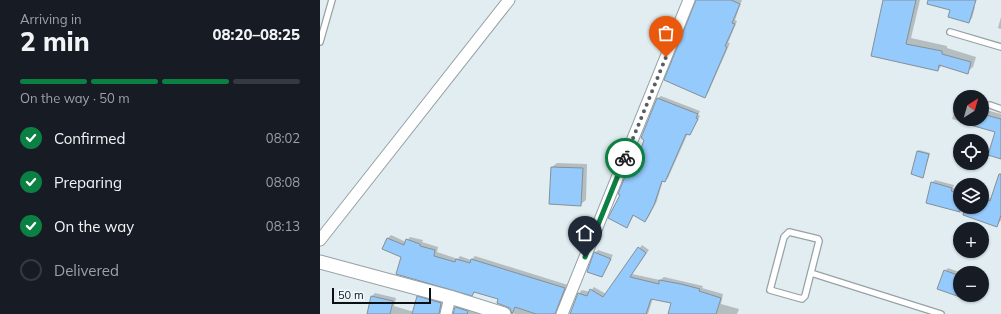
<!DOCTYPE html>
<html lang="en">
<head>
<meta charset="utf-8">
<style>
  :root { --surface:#171b24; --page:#20242c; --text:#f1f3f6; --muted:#9ea1a6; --line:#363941; --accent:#0b8043 }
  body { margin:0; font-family:Mulish,sans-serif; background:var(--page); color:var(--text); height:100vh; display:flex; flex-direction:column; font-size:15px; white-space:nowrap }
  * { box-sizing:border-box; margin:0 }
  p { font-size:13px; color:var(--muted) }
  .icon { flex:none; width:22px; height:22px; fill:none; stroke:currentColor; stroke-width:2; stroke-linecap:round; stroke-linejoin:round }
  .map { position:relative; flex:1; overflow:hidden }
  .side { display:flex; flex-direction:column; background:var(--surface); width:320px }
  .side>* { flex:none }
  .needle { width:26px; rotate:37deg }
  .controls { position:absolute; left:633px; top:90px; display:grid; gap:8px }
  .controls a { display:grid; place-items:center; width:36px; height:36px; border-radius:50%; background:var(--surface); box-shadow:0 1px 3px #0004; font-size:20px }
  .scale { position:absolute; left:12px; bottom:10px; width:99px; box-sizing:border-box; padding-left:4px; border:2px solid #0c1012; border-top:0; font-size:11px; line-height:14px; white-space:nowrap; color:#0c1012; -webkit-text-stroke:3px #eefaff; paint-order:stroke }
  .pin { position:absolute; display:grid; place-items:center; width:34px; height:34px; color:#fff; margin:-41px -17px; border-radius:50% 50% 50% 0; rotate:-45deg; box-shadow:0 0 4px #0007 }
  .pin .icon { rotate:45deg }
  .courier { position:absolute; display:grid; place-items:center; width:40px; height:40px; margin:-20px; border:3px solid #0b8043; border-radius:50%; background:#fff; color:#222; box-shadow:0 1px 5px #0007 }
  .summary em { font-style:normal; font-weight:800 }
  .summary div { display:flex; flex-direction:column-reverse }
  .summary { display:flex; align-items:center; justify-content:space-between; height:68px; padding:0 20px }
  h1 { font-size:26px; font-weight:800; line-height:30px }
  .bar { display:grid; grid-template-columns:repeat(4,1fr); gap:6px 4px; align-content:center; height:48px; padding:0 20px }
  .bar i { height:5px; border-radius:3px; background:var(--line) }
  .bar .active { background:var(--accent) }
  .bar p { grid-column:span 4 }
  ol { padding:0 20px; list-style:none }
  li { display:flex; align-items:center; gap:12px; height:44px }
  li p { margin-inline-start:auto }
  li .icon { padding:4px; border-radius:50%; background:var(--accent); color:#fff; stroke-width:4 }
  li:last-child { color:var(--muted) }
  li i { width:22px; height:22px; border:2px solid var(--line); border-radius:50% }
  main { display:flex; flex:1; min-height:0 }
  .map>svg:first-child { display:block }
  .shadow { fill:#0003 }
  .building { fill:#94cafc; stroke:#878f97 }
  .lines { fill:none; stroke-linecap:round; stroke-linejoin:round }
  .service-casing { stroke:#97a2a6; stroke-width:8 }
  .minor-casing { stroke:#97a2a6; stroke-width:13 }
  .tertiary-casing { stroke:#97a2a6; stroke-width:15 }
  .service { stroke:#fff; stroke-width:5.5 }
  .minor { stroke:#fff; stroke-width:11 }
  .tertiary { stroke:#fff; stroke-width:13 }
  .done { stroke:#575d60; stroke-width:4; stroke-dasharray:0 7.2 }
  .route { stroke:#0b8043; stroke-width:5 }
</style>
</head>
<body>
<main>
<section class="side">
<div class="summary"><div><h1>2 min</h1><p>Arriving in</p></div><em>08:20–08:25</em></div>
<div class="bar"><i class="active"></i><i class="active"></i><i class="active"></i><i></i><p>On the way · 50 m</p></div>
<ol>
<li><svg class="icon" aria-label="check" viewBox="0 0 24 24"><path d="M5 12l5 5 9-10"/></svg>Confirmed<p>08:02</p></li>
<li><svg class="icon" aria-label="check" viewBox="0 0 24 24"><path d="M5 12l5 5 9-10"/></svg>Preparing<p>08:08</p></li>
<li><svg class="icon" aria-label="check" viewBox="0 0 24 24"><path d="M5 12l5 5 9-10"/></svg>On the way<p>08:13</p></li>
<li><i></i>Delivered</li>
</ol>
</section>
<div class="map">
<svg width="681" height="314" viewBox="0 0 681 314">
  <rect width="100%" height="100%" fill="#e1edf1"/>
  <!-- shadow -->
  <g class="shadow">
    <polygon points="376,0 422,0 415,20 417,21 408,43 410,43 388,93 385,97"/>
    <polygon points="564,0 600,0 591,38 627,46 627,48 656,57 653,67 647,72 622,65 618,70 552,56"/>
    <polygon points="636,2 655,7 652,18 649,22"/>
    <polygon points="681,17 681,29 678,28"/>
    <polygon points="341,96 380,111 378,115 380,116 372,131 369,134 368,133 348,178 345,181 343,180 337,201 328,218 325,221 314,215 307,227 301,195 311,165 314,162 317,164 338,98"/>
    <polygon points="640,103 640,119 662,119 662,109 681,114 681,158 676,131 632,119 636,107"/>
    <polygon points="599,150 610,153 603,177 597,152"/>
    <polygon points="237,163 267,164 266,200 261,204 232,167"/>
    <polygon points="681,174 681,220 677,226 645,212 607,202 612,183 615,180 634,185 633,188 640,191 640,207 662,207 662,198 666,200 668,197 672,199"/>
    <polygon points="71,235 86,242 90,237 103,240 102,242 118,247 117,252 138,259 140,256 151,260 155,256 248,285 238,311 239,314 195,314 193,313 191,308 179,298 156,291 152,295 82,256 68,238"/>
    <polygon points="322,245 329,250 312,274 340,280 344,277 383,286 382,288 403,294 401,304 419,309 417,314 349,314 352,302 333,298 328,314 251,314 259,293 262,290 270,292 274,287 286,294"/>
    <polygon points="278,250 293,255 284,273 281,276 275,253"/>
    <polygon points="628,268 642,273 640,273 640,294 625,271"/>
    <polygon points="55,293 76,298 74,306 94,312 98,297 101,294 124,300 124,314 48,314 52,296"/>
    <polygon points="139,304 168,314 134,314 136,307"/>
  </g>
  <!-- building -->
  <g class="building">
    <polygon points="376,0 411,0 420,4 412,23 415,24 405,46 407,47 385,98 344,80"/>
    <polygon points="563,0 596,0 586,44 622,51 622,54 651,62 648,74 619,65 618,71 551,56"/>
    <polygon points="608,0 656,0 649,23 628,17 630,10 607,4"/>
    <polygon points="337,98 378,114 376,118 378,119 370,135 366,134 345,182 342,181 334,205 325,222 313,215 307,228 288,218 300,195 298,194 310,164 315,166 324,140 321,138"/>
    <polygon points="662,114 681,119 681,159 668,155 675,132 640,122 641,119 662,119"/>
    <polygon points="597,151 609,154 603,178 591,174"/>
    <polygon points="231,167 263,168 261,206 229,204"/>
    <polygon points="679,174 681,174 681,215 677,227 643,215 645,207 662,207 665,199 670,201"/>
    <polygon points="611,182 632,188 631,191 640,194 640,212 606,203"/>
    <polygon points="67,238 84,245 86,239 100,244 100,246 115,250 114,256 135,262 136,259 150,263 151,259 245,288 235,314 216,314 195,307 192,314 190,308 177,303 178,299 154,292 152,296 76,274 81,257 62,249"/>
    <polygon points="318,247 326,253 310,277 339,284 339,280 361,284 380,289 379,291 401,298 396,314 348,314 351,303 331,299 326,314 250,314 258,293 267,296 270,289 283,297"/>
    <polygon points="274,252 291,259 282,277 267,272"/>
    <polygon points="624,270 640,276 640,297 617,289"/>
    <polygon points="51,296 73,301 70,314 47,314"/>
    <polygon points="97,296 121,303 119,314 92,314"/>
    <polygon points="135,307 148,311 147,314 133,314"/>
  </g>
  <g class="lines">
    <defs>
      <g id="service">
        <polyline points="630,32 681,47"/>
        <polyline points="0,42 12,0"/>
        <polyline points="670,105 681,109"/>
        <polygon points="469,232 498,239 499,241 485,296 482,299 450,290 464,237"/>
        <polyline points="491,273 621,314"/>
      </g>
      <g id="minor">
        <polyline points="0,240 189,0"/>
        <polyline points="126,314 130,297"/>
        <polyline points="242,314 369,0"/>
      </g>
      <polyline id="tertiary" points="0,262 130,297 184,314"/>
    </defs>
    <!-- service casing -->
    <use href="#service" class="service-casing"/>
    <!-- minor casing -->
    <use href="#minor" class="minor-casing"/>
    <!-- tertiary casing -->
    <use href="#tertiary" class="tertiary-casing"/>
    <!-- service -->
    <use href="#service" class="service"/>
    <!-- minor -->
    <use href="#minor" class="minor"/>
    <!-- tertiary -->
    <use href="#tertiary" class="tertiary"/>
  </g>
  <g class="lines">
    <!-- done -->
    <polyline class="done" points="305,158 346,57"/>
    <!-- route -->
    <polyline class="route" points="265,257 305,158"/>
  </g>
</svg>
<div class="controls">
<a><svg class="needle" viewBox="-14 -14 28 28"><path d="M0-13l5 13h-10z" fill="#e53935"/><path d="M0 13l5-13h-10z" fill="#9ea1a6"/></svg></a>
<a><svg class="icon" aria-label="locate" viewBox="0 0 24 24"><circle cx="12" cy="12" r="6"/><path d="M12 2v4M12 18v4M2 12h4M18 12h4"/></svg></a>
<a><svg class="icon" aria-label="layers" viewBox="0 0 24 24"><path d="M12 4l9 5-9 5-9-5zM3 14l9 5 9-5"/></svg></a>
<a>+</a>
<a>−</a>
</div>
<div class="scale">50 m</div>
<div class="pin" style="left:346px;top:57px;background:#ea580c"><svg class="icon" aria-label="bag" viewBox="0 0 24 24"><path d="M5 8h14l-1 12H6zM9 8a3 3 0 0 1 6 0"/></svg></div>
<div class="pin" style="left:265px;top:257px;background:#1f2937"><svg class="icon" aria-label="home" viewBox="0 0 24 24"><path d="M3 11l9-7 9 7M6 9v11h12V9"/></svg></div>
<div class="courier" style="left:305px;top:158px"><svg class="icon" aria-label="bike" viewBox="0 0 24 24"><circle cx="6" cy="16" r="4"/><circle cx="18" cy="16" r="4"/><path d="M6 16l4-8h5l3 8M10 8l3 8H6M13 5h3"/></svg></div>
</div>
</main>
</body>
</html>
